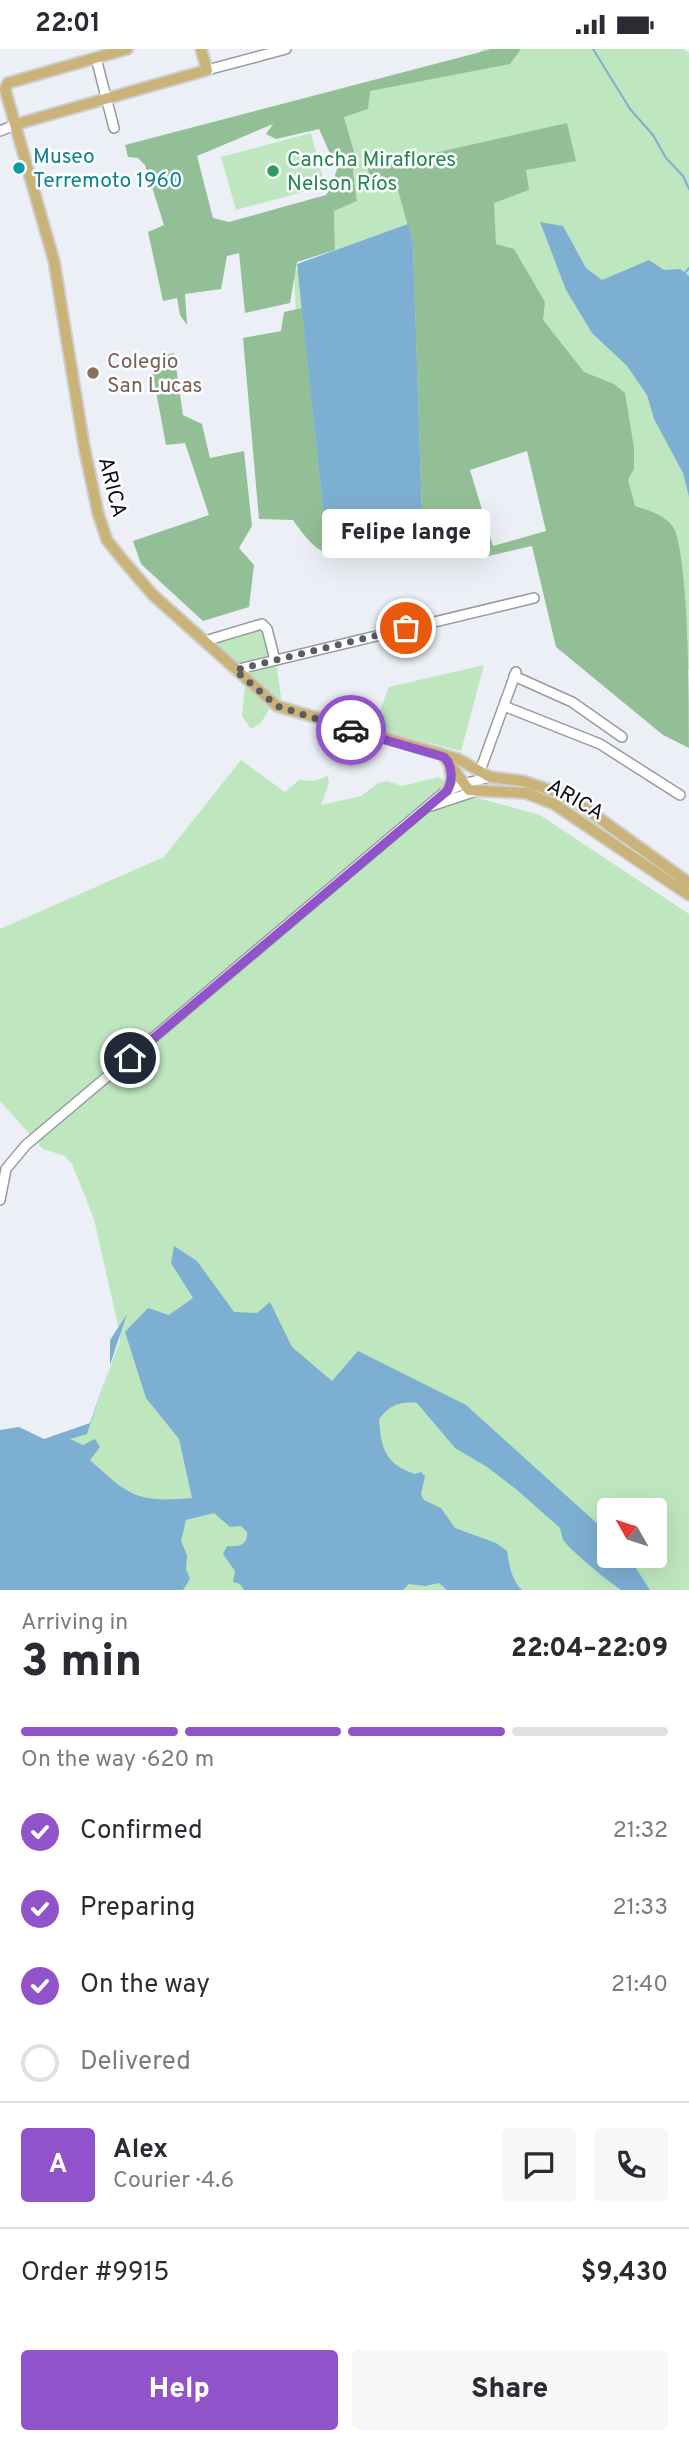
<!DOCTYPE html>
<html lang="en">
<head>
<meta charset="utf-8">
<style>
  :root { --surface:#fff; --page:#f7f7f7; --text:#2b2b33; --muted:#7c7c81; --line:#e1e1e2; --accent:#9053ca }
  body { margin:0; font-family:Overpass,sans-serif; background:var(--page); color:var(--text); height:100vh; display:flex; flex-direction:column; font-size:26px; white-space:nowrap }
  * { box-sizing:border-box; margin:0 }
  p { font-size:23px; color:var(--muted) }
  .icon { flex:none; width:38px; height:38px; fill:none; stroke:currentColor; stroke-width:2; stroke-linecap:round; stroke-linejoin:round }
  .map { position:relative; height:1541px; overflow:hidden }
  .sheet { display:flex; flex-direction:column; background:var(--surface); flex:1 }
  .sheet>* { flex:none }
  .needle { width:46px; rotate:309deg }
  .tools { position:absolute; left:597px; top:1449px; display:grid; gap:14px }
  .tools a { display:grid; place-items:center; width:70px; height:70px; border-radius:7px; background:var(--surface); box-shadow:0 7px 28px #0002; font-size:35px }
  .pin { position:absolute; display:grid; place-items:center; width:60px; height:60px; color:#fff; margin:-30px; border:4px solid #fff; border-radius:50%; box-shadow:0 2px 7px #0007 }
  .courier { position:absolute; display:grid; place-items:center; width:70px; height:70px; margin:-35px; border:5px solid #9053ca; border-radius:50%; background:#fff; color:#222; box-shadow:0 2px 9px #0007 }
  .bubble { position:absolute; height:49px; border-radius:7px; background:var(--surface); box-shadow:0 7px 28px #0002; font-size:23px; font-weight:800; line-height:49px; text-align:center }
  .overview em { font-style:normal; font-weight:800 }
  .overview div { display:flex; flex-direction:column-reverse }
  .overview { display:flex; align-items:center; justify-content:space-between; height:119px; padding:0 21px }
  h1 { font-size:46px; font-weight:800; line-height:52px }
  .bar { display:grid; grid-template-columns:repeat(4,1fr); gap:10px 7px; align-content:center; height:84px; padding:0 21px }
  .bar i { height:9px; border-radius:5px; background:var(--line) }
  .bar .selected { background:var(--accent) }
  .bar p { grid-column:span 4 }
  .line { display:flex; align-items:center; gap:18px; padding:0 21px; border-top:2px solid var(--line) }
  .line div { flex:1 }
  .round { display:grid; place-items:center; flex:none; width:74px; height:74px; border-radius:7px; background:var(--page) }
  ol { padding:0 21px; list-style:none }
  li { display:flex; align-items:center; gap:21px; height:77px }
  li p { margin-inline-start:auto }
  li .icon { padding:7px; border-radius:50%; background:var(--accent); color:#fff; stroke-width:4 }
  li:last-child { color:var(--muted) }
  li i { width:38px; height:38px; border:4px solid var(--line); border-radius:50% }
  .button { display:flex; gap:14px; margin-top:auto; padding:14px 21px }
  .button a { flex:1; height:80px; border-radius:7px; background:var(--accent); color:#fff; font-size:28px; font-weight:800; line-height:80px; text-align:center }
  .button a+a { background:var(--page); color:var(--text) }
  .status { display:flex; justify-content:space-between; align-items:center; height:49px; padding:0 35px; background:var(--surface); direction:ltr }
  .status svg { height:19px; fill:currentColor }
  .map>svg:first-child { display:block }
  .green { fill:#bee7c0; fill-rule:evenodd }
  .forest { fill:#93bf96; fill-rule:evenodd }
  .water { fill:#7dafd3 }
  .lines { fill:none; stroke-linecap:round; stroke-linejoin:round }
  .stream { stroke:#7dafd3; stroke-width:2 }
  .minor-casing { stroke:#979ba0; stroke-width:12 }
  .major-casing { stroke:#cecfcf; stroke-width:14 }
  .minor { stroke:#fff; stroke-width:9 }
  .major { stroke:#c9b379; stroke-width:10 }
  .done { stroke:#5a5c60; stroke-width:7; stroke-dasharray:0 12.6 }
  .route { stroke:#9053ca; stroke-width:9 }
  .culture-dot { fill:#0f9aa8; stroke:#fcfdfe; stroke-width:2.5 }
  .leisure-dot { fill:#2e9e5b; stroke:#fcfdfe; stroke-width:2.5 }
  .education-dot { fill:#8d6e63; stroke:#fcfdfe; stroke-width:2.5 }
  .labels { text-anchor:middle; stroke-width:5; stroke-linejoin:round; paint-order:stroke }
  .culture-label { font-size:21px; fill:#0d838f; stroke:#fcfdfe; text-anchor:start }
  .leisure-label { font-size:21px; fill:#27864d; stroke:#fcfdfe; text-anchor:start }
  .education-label { font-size:21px; fill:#785e54; stroke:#fcfdfe; text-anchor:start }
  .street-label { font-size:21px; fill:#0c0d0f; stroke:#fcfdfe }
</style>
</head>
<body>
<div class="status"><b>22:01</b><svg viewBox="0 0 49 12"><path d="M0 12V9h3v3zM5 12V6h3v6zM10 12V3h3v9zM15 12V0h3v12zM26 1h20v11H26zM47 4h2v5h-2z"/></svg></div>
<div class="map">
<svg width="689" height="1541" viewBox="0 0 689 1541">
  <rect width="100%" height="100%" fill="#ecf0f6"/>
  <!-- green -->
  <g class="green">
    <polygon points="483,0 684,0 689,4 689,621 519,366 410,477 328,499 296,264 294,224 300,217 407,176 335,201 334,162 357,152 353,123 355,106 344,68 367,40 469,13"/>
    <polygon points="311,84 325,137 236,161 221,108"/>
    <polygon points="262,577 269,608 237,616 214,594"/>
    <polygon points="276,613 282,655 246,625 247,620"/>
    <polygon points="484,616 461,702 373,679 389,638"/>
    <polygon points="245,637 271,657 261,674 251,680 242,667"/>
    <path d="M241,711L285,743L299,731L314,732L328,727L329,735L321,756L361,747L378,734L387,732L402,737L438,728L471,747L540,766L689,865V1541H128L50,1400L60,1385L90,1375L120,1291L119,1281L94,1170L72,1115L65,1107L43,1100L0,1052V880L164,808ZM609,1461H654V1507H609Z"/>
  </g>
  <!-- forest -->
  <g class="forest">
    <path d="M492,0H521L510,15L370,42L368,60L344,68L355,106L353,123L357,152L334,162L335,201L297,213L290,254L245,264L239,204L227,207L221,240L185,245L187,276L180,266L177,249L163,252L148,183L164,176L145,116L138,109L128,108L125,96ZM273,75L266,85L276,90L319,80L337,120L332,137L326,146L229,173L213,169L197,107Z"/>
    <path d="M567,74L576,112L526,121L529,141L494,154L496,195L514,200L545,253L543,271L584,323L614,335L625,344L634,399V420L628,431L635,457C650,462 667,466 675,481C689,522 689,648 689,699L663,686L556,598L532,497L484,508L472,475L445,467L432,481L400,495L393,483L422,467L413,195L398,141L370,138L368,119ZM527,402L546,482L493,497L470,421Z"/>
    <path d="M302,259L326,488L333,493L383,484L388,497C337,508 326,519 293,471L259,470L243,289L281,282L284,263Z"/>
    <polygon points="174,304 183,366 202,375 210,409 244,402 252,477 239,499 254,516 249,558 203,572 141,515 133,492 209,466 185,394 166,396 150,310"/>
  </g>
  <!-- water -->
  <g class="water">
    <polygon points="540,173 563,177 586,219 602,231 649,211 664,221 680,220 689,227 689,448 683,424 654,370 647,346 627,317 592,284 566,241"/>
    <polygon points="408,175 413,195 422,467 393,483 333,493 326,488 297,215"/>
    <path d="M174,1197L197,1212L234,1263L257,1264L270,1253L292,1298L332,1332L358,1302L466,1356L600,1477L609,1487V1507H628L650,1541H621L602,1527L571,1500L563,1491L560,1479L516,1440L487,1418L455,1399L417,1354C400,1352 390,1356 379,1370C381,1399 385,1415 415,1425L421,1423L425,1427L421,1445L424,1451L441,1459L455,1479L496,1494L507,1502C509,1516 512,1532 522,1541H447L439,1534L425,1537L409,1535L403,1541H244L240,1535L233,1533L235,1522L223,1505L227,1497C238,1498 248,1497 247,1483L241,1477L230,1478L214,1464L186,1471L181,1492L187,1506L186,1520L190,1530L183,1541H0V1381L19,1378L44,1390L90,1374L110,1316V1291L127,1265L87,1385L70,1390L83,1396L95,1390L100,1398L90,1411C129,1447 138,1454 192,1449L179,1390L146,1349L125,1283L148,1259L169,1266L193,1249L171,1214Z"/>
  </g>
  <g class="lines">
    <!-- stream -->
    <g class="stream">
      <polyline points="593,0 630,60 653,86 666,109 683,127 689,140"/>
      <polyline points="685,224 689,219"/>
    </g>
    <defs>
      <g id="minor">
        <polyline points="96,9 114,79"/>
        <polyline points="207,21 286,0"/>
        <polyline points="0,82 17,75"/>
        <polyline points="205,592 262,575 267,580 275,611"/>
        <polyline points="235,621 534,549"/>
        <polyline points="514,627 572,653 622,688"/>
        <polyline points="504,657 600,695 680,746"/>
        <polyline points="480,722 516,623"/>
        <polyline points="431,757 473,743"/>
        <polyline points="0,1151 6,1120 26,1096 442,745 463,735 490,728"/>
      </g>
      <g id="major">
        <polyline points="127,0 8,34 5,40 54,212 84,397 98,464 107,491 122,510 153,546 277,657 458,710 490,728 522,732 556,743 578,754 689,834"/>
        <polyline points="17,75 207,21 201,0"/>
        <polyline points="444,708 469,741 526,744 554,755 689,846"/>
        <polyline points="447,742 452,730 449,715"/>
      </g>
    </defs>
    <!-- minor casing -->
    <use href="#minor" class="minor-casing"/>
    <!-- major casing -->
    <use href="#major" class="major-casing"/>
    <!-- minor -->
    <use href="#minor" class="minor"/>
    <!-- major -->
    <use href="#major" class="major"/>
  </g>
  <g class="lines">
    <!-- done -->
    <polyline class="done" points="351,681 277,657 235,621 406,579"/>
    <!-- route -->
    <path class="route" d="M130,1009L447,742C453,731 453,717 444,708L351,681"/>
  </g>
  <!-- markers -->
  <circle class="culture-dot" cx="19" cy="119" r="7"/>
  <circle class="leisure-dot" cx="273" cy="122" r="7"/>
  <circle class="education-dot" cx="93" cy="324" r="7"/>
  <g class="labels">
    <!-- culture labels -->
    <g class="culture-label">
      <text x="33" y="114">Museo<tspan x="33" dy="24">Terremoto 1960</tspan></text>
    </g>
    <!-- leisure labels -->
    <g class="leisure-label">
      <text x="287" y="117">Cancha Miraflores<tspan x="287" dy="24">Nelson Ríos</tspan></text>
    </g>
    <!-- education labels -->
    <g class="education-label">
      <text x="107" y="319">Colegio<tspan x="107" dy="24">San Lucas</tspan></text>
    </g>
    <!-- street labels -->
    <g class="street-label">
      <text transform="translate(113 438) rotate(76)" y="7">ARICA</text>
      <text transform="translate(576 750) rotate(30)" y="7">ARICA</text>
    </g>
  </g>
</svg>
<div class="tools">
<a><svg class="needle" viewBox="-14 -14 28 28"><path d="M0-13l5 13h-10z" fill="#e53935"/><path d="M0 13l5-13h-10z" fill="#7c7c81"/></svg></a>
</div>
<div class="pin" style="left:406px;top:579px;background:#ea580c"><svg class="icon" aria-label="bag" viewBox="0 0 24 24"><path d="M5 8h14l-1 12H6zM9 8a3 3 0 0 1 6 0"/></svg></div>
<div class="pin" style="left:130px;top:1009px;background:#1f2937"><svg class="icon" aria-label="home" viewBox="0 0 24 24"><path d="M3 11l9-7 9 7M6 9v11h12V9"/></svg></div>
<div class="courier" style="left:351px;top:681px"><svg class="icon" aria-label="car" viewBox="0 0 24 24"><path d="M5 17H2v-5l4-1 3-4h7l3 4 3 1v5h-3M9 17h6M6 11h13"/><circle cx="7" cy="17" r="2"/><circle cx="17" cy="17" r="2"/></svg></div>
<div class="bubble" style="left:322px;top:460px;width:168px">Felipe lange</div>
</div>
<section class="sheet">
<div class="overview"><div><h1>3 min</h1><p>Arriving in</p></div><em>22:04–22:09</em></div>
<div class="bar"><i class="selected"></i><i class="selected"></i><i class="selected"></i><i></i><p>On the way · 620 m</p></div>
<ol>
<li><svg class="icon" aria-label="check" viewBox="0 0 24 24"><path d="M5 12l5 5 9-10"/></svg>Confirmed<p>21:32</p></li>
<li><svg class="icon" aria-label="check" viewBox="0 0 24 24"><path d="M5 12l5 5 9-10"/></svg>Preparing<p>21:33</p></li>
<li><svg class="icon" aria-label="check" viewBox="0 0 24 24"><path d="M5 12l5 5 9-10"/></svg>On the way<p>21:40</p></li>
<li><i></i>Delivered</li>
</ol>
<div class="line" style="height:126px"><b class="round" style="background:var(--accent);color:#fff">A</b><div><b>Alex</b><p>Courier · 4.6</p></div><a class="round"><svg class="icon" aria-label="chat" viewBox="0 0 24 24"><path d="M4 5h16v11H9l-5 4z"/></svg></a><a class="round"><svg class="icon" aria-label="phone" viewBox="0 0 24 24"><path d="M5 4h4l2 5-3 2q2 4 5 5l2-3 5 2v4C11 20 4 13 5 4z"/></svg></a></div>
<div class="line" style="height:91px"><div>Order #9915</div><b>$9,430</b></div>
<div class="button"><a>Help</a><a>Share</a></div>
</section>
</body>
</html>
